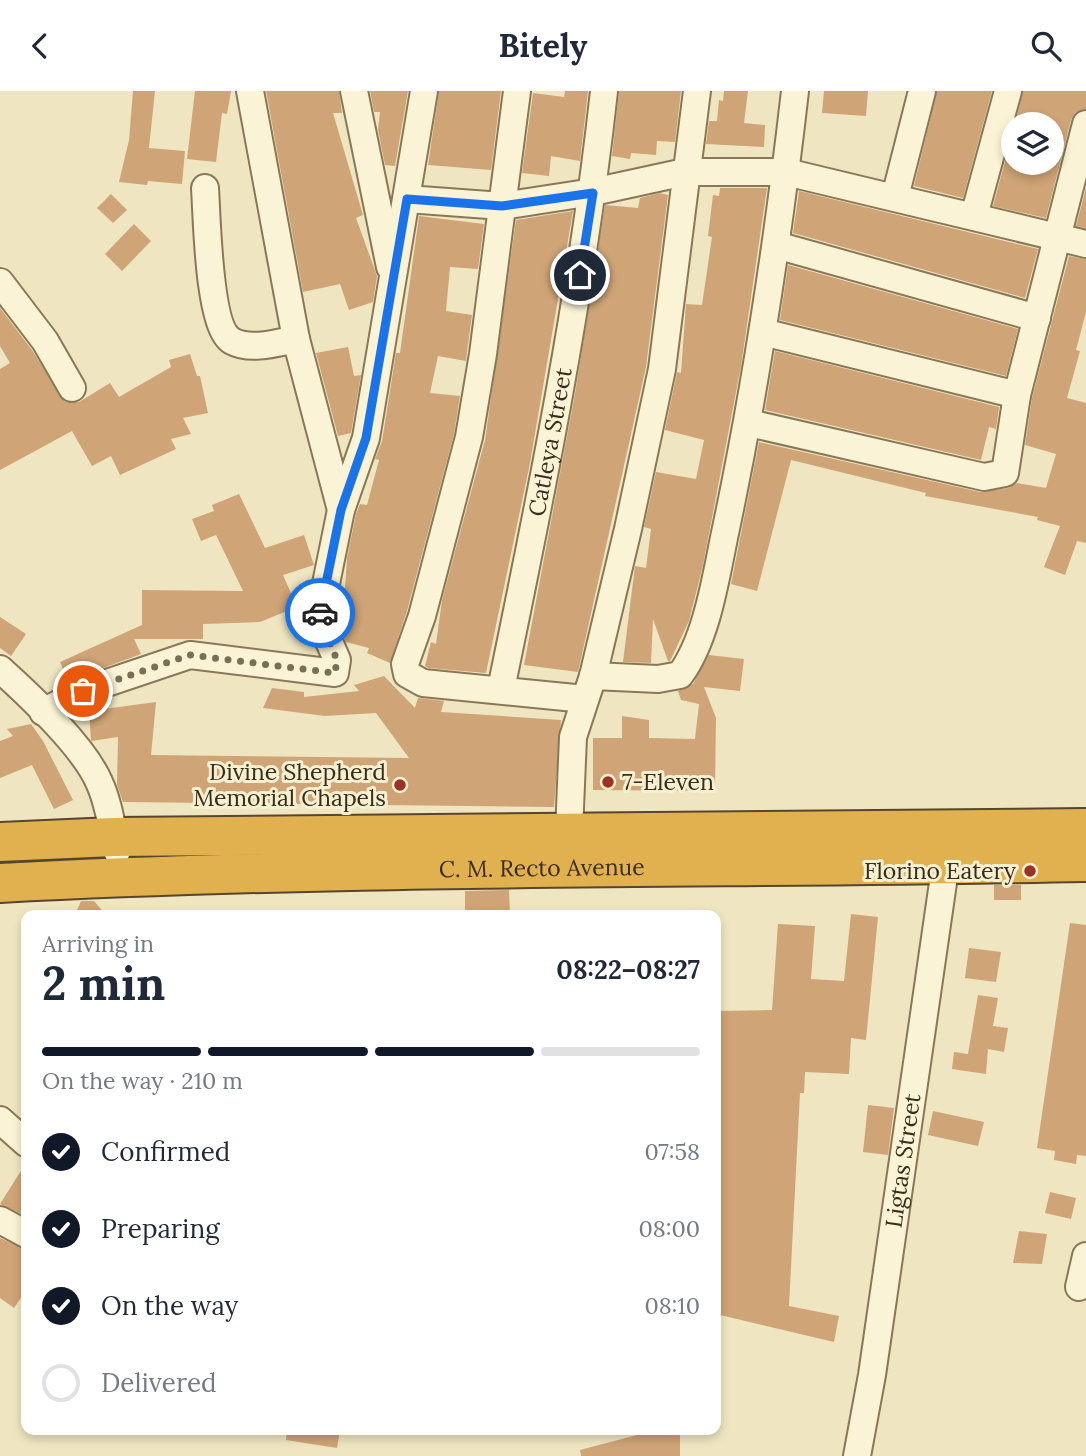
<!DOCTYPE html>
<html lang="en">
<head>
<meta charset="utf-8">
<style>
  :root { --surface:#fff; --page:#f2f2f3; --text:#1f2937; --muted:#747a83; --line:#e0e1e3; --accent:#111827 }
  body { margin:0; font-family:Lora,serif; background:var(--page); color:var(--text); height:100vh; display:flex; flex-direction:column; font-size:26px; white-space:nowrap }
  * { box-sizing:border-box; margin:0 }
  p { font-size:23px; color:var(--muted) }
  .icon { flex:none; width:38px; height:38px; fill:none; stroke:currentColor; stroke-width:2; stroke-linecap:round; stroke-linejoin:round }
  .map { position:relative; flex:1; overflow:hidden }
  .drawer { position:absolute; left:21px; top:819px; width:700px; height:525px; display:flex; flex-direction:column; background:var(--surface); border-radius:14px; box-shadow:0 4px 10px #0003 }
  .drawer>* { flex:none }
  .tools { position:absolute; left:1001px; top:21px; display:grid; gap:14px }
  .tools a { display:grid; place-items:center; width:63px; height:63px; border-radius:50%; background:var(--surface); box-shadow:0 4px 10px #0003; font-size:35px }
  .pin { position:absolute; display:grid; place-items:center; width:60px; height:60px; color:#fff; margin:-30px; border:4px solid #fff; border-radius:50%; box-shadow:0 2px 7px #0007 }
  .courier { position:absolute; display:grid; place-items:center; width:70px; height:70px; margin:-35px; border:5px solid #1a73e8; border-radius:50%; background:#fff; color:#222; box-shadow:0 2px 9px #0007 }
  .head em { font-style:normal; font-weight:700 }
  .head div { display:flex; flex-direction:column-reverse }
  .head { display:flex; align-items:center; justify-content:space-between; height:119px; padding:0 21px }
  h1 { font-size:46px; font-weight:700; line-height:52px }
  .bar { display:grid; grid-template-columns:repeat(4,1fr); gap:10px 7px; align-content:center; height:84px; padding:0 21px }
  .bar i { height:9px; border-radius:5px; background:var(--line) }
  .bar .active { background:var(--accent) }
  .bar p { grid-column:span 4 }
  ol { padding:0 21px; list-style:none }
  li { display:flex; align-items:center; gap:21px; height:77px }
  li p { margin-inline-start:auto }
  li .icon { padding:7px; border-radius:50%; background:var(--accent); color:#fff; stroke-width:4 }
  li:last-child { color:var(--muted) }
  li i { width:38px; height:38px; border:4px solid var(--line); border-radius:50% }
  header { display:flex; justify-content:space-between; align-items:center; height:91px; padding:0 21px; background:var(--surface); font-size:32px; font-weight:700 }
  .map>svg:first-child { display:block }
  .building { fill:#cfa476 }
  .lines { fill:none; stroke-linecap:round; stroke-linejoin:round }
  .minor-casing { stroke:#897858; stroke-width:30 }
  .highway-casing { stroke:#57452d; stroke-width:42 }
  .minor { stroke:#faf3d5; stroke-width:26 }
  .highway { stroke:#e1b14f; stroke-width:38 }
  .done { stroke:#796e56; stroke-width:7; stroke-dasharray:0 12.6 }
  .route { stroke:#1a73e8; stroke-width:9 }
  .poi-dot { fill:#9a3226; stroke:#f6f0d1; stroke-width:2.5 }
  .labels { text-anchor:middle; stroke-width:6; stroke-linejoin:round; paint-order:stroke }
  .street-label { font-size:23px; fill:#392d1d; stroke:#f6f0d1 }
  .poi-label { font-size:23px; fill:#392d1d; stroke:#f6f0d1; text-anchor:end }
</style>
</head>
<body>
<header><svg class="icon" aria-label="back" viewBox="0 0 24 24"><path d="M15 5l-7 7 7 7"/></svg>Bitely<svg class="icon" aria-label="search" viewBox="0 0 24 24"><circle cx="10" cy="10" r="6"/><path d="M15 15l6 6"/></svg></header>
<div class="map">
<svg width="1086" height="1365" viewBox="0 0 1086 1365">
  <rect width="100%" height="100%" fill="#efe6c1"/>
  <!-- building -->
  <g class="building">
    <polygon points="133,0 155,0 149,57 185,60 182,93 148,90 147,94 119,91 129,49"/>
    <polygon points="195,0 231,0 227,23 222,22 216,71 187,68"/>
    <polygon points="266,0 339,0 342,22 333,22 363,124 356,127 377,185 373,211 349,219 340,193 303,201"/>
    <polygon points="370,0 408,0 395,75 385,74 378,39 380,21 374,21"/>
    <polygon points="439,0 501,0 491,79 428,74"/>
    <polygon points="565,0 588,0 580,70 551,65 549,85 522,82 533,2 564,6"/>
    <polygon points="619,0 681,0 675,51 657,50 656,64 631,62 630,68 612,65"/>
    <polygon points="724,0 748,0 744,32 765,34 764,56 706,53 709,30 717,30 719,9 723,10"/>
    <polygon points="824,0 868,0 866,25 822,22"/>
    <polygon points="937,0 992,0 963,107 914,95"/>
    <polygon points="1023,0 1086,0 1086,18 1075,22 1071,29 1046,127 993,115 1013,41 1013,72 1052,72 1052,33 1015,33"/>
    <polygon points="720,97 767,97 741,275 703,474 689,530 670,570 668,570 653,528 651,572 623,571 635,475 646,477 651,438 644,436 656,381 696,388 704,349 665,339 677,281 681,282 686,213 702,214 712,146 708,145 713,104 719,105"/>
    <polygon points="1086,97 1086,137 1076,135"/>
    <polygon points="799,100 1038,158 1025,207 793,142"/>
    <polygon points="660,102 668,104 646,276 578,581 524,574 575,303 605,114 638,117 640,107"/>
    <polygon points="111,103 127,119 113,132 97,117"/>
    <polygon points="573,120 530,372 486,582 428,577 425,575 431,551 436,553 442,509 485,349 516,129"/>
    <polygon points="419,125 484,133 478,178 450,176 446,220 472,224 467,261 466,270 438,265 430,302 460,305 454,343 407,520 390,572 367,562 369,557 346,551 342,541 347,467 356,423 360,413 367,414 379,369 375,368 382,350 396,262 400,262"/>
    <polygon points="134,133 151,150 122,180 105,163"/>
    <polygon points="1069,165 1086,168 1086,221 1076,259 1080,260 1067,307 1086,312 1086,452 1077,450 1065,484 1044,476 1060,435 1037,429 1038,426 925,405 926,402 791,369 757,500 731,493 759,351 980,401 1008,397 1017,392 1046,397 1056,363 1025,354 1032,307"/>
    <polygon points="788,174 1018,238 1006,285 780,229"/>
    <polygon points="0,217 32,259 65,311 79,311 110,292 119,306 171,276 169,269 190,263 197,285 200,285 208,322 183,327 191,343 171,348 176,358 120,384 111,365 92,375 72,340 0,379 0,278 10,272 0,255"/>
    <polygon points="348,256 354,285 361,284 351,342 338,345 316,262"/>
    <polygon points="775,260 999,316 996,338 989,336 981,369 765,319"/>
    <polygon points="239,403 265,457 304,444 314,474 283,484 297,516 260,531 203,533 203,548 134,548 141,563 68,590 60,571 142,534 142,499 243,500 216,444 201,450 192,428 214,420 212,414"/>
    <polygon points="0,526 26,543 11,565 0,557"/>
    <polygon points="709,564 744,568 740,600 704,596 716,627 715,700 593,699 593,647 622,647 622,625 649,629 649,647 695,648 699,613 681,609 678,600 693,593"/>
    <polygon points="384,585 415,617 418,607 444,610 441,621 561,629 554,716 123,711 117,694 118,646 91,650 89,620 156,611 151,664 409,667 376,622 325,625 263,617 272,597 304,601 304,606 359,600 354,594"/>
    <polygon points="31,633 43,650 73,709 54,718 32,674 0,687 0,650 13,645 7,638"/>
    <rect x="994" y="794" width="27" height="15"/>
    <polygon points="509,799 510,824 465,824 465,800"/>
    <polygon points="81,810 94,810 106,824 75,824"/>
    <polygon points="851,823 878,826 866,949 851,947 849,983 805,981 804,1002 800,1002 789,1215 839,1225 834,1251 716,1223 716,920 772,919 778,833 815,835 811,888 844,890"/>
    <polygon points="1070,832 1086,834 1086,1065 1077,1064 1076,1073 1054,1069 1055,1060 1037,1057"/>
    <polygon points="969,857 1001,861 996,891 965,887"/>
    <polygon points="978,904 998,907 993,935 1008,937 1004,961 988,958 986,983 952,978 954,961 968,963"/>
    <polygon points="868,1014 894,1017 888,1064 863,1061"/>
    <polygon points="933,1020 984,1031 978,1055 928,1044"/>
    <polygon points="26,1072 26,1125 0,1113"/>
    <polygon points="1050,1101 1076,1107 1071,1128 1045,1122"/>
    <polygon points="1019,1140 1047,1143 1042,1173 1013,1172"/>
    <polygon points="0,1147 26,1159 26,1199 14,1217 0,1207"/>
    <polygon points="287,1339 340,1339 337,1357 286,1349"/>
    <polygon points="656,1339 680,1339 680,1365 581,1365 580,1359"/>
  </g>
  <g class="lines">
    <defs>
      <g id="minor">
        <polyline points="250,0 296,248 341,419"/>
        <polyline points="354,0 390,176"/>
        <polyline points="517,0 483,263 469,346 422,525 405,573 407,583 423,592 585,608"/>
        <path d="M205,97C207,125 208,236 232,250C250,260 277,252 296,248"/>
        <polyline points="895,106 922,0"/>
        <polyline points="407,108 502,115 593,101 685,81 786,81 1086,153"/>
        <polyline points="974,125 1008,0"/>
        <polyline points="776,154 1037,227"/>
        <polyline points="0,191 45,250 72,297"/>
        <polyline points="763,241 1017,304"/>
        <polyline points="749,332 984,386 1005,382 1017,304 1086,33"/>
        <path d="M0,578C29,604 84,656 99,691C109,712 112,738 117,760"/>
        <path d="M593,585L658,588L680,584C707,548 716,485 725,442C756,296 778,149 795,0"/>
        <path id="s1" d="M501,598C542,400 582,202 604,0"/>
        <polyline points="43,621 83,600 190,564 335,582 337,569 319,527 341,419 366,347 424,0"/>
        <polyline points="569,741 573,646 593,585 628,438 662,278 697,0"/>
        <polyline points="0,1029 26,1052"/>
        <polyline points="0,1129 26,1143"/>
        <polyline points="1079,1196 1086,1165"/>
        <path id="s2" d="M857,1365L872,1284L948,757"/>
      </g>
      <g id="highway">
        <polyline points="0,751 113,746 1086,737"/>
        <path id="s3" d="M0,792C362,773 724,778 1086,771"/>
      </g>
    </defs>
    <!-- minor casing -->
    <use href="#minor" class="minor-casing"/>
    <!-- highway casing -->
    <use href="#highway" class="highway-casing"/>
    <!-- minor -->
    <use href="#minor" class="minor"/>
    <!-- highway -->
    <use href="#highway" class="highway"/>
  </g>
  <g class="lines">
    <!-- done -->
    <polyline class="done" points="83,600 190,564 335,582 337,569 319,527 320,522"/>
    <!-- route -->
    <polyline class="route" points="320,522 341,419 366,347 407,108 502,115 593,102 580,184"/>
  </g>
  <!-- markers -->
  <g class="poi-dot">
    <circle cx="608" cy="691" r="7"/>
    <circle cx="400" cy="694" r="7"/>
    <circle cx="1030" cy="780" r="7"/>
  </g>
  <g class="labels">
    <!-- street labels -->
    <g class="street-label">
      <text dy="8" stroke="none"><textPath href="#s1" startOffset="252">Catleya Street</textPath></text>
      <text dy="8" stroke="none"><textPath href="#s3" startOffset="542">C. M. Recto Avenue</textPath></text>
      <text dy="8" stroke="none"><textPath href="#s2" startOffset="299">Ligtas Street</textPath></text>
    </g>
    <!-- poi labels -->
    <g class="poi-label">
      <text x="386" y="689">Divine Shepherd<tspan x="386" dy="26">Memorial Chapels</tspan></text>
      <text x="622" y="699" text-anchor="start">7-Eleven</text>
      <text x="1016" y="788">Florino Eatery</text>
    </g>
  </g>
</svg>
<div class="tools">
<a><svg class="icon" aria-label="layers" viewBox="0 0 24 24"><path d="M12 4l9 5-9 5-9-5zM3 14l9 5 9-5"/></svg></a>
</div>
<div class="pin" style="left:83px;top:600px;background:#ea580c"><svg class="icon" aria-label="bag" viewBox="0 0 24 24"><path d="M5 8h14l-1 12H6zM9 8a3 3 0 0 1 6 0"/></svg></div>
<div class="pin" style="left:580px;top:184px;background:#1f2937"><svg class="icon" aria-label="home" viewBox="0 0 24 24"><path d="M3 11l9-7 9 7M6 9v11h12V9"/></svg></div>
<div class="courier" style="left:320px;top:522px"><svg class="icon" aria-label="car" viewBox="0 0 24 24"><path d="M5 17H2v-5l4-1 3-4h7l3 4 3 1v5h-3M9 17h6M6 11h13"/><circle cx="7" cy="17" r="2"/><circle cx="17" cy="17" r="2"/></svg></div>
<section class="drawer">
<div class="head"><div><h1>2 min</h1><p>Arriving in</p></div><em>08:22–08:27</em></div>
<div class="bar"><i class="active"></i><i class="active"></i><i class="active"></i><i></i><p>On the way · 210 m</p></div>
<ol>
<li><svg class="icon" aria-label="check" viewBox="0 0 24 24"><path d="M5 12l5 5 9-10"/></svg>Confirmed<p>07:58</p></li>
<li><svg class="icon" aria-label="check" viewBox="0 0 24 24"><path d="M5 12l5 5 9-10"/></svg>Preparing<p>08:00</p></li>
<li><svg class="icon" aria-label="check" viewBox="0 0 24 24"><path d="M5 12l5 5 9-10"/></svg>On the way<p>08:10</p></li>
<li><i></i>Delivered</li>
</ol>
</section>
</div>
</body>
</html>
